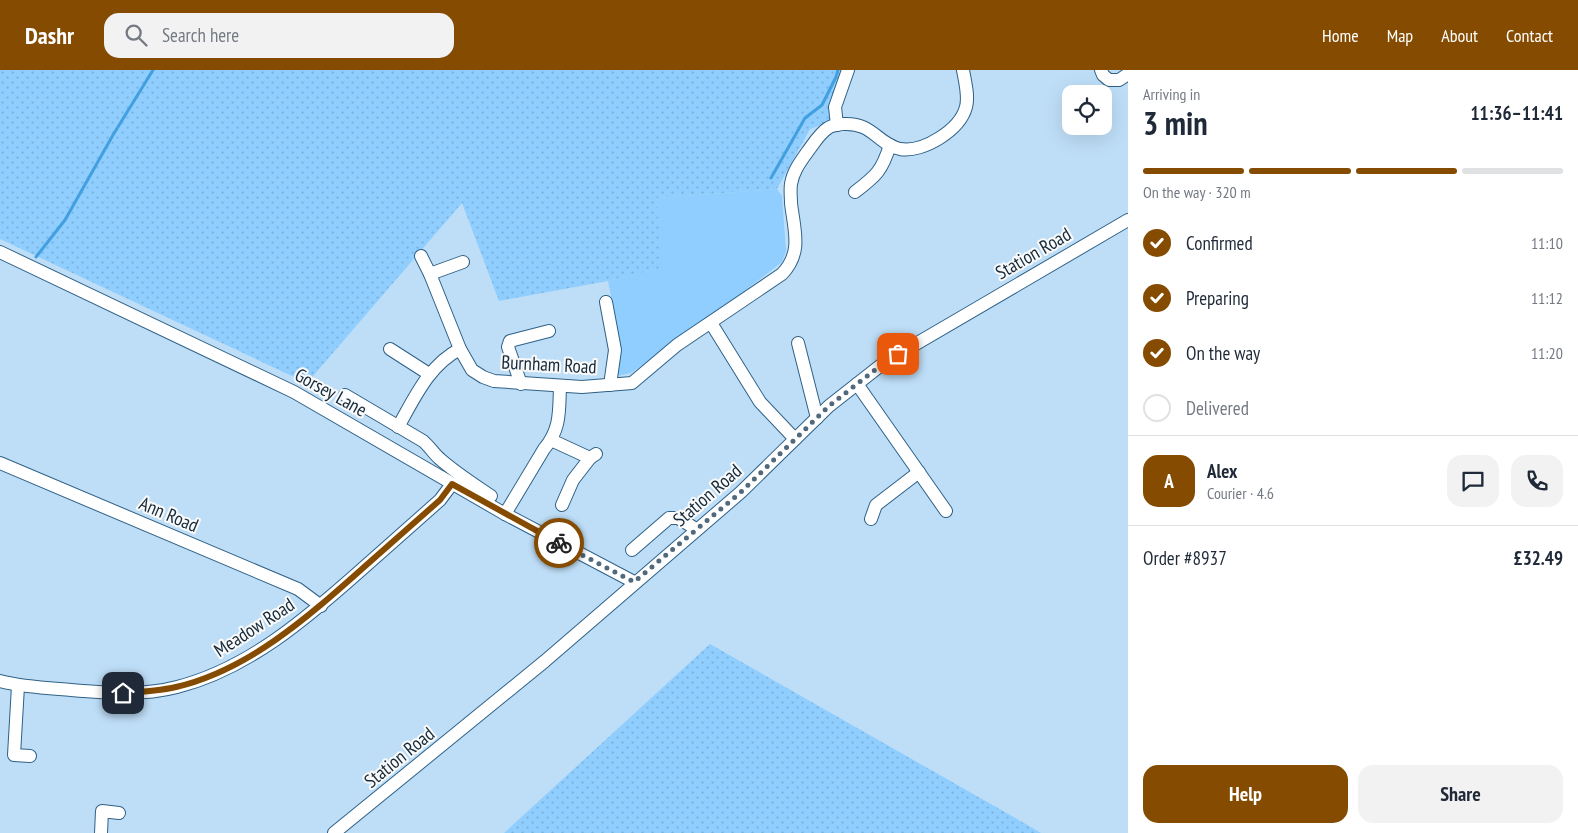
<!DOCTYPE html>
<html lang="en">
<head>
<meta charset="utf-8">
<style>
  :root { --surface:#fff; --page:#f2f2f3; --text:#1f2937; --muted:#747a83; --line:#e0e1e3; --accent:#854b00 }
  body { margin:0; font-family:"PT Sans Narrow",sans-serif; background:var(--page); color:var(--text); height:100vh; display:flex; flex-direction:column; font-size:19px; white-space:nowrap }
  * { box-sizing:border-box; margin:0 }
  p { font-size:16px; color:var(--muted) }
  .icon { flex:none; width:28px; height:28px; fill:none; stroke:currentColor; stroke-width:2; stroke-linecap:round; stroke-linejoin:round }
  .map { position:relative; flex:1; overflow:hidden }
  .sheet { display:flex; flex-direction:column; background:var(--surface); width:450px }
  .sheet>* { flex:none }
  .controls { position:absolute; left:1062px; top:15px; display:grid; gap:10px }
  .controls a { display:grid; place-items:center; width:50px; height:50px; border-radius:10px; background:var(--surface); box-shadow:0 5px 20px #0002; font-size:25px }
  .pin { position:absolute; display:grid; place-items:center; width:42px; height:42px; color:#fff; margin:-21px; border-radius:10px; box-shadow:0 2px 8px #0006 }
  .courier { position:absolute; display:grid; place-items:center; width:50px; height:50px; margin:-25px; border:4px solid #854b00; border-radius:50%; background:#fff; color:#222; box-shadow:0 1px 6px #0007 }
  .summary em { font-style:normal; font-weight:600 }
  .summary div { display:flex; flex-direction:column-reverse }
  .summary { display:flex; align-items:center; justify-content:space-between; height:85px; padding:0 15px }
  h1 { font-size:32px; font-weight:600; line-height:38px }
  .bar { display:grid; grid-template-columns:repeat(4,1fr); gap:8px 5px; align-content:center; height:60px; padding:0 15px }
  .bar i { height:6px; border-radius:4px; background:var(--line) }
  .bar .active { background:var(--accent) }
  .bar p { grid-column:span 4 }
  .line { display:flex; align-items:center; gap:12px; padding:0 15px; border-top:1px solid var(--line) }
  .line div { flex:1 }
  .round { display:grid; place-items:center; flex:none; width:52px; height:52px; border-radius:15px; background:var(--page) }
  ol { padding:0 15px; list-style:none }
  li { display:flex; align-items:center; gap:15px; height:55px }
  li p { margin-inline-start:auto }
  li .icon { padding:5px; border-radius:50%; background:var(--accent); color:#fff; stroke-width:4 }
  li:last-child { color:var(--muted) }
  li i { width:28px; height:28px; border:2px solid var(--line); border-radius:50% }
  .button { display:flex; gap:10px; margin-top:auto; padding:10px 15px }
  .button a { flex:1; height:58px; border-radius:15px; background:var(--accent); color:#fff; font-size:20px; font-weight:600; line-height:58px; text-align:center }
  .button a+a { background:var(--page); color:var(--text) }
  header { display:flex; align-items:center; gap:30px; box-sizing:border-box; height:70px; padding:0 25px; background:var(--accent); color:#fff }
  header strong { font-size:24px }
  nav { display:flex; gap:28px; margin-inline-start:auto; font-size:18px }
  .search { width:350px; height:45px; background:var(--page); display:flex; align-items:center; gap:12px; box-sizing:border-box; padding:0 18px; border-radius:15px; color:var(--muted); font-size:19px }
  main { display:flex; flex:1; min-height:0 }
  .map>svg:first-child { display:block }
  .grass { fill:url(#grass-dots) }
  .green { fill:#8fcefe }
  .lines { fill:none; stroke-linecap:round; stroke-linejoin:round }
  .stream { stroke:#429fe0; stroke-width:3 }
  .minor-casing { stroke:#2e6187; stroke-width:14 }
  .minor { stroke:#fff; stroke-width:12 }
  .done { stroke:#50697c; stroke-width:5; stroke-dasharray:0 9 }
  .route { stroke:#854b00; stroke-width:6 }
  .labels { text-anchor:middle; stroke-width:4; stroke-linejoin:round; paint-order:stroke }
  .street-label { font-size:19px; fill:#152a3a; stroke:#fafafa }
</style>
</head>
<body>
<header>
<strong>Dashr</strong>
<div class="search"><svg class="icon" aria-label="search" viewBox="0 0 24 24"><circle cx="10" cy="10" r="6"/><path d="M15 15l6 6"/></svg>Search here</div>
<nav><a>Home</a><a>Map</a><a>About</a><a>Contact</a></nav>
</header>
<main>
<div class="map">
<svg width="1128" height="763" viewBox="0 0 1128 763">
  <defs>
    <pattern id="grass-dots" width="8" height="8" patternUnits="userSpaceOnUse" patternTransform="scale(1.25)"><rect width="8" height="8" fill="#8fcefe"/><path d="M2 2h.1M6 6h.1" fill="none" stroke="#7ab1da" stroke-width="1.8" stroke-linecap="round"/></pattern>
  </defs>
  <rect width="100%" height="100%" fill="#bedef7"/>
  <!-- grass -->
  <g class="grass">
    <polygon points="0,0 842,0 832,51 810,59 777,119 657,128 662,198 608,211 499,231 462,133 307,313 0,169"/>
    <polygon points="710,574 1031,757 1041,763 504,763"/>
  </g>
  <!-- green -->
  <polygon class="green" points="777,119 782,126 786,181 782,192 729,233 631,303 617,306 620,284 618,261 608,211 661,198 657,128"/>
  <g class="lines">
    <!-- stream -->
    <g class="stream">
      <polyline points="771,108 805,48 822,35 836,7 838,0"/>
      <polyline points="36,187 65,150 113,65 153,0"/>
    </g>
    <defs>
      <g id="minor">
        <polyline points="1101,0 1103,5 1109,10 1119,10 1128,4"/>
        <polyline points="837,55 835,37 848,0"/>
        <path d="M855,122C876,106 882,101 890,75"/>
        <polyline points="0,182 294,322 505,444 634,512"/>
        <path d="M421,186L430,204L460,279L472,300L483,307L494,311L582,317L632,313L677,275L782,204C803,182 794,160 791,133C791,127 790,120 791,114C793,101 801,91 808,81C814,73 820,63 828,58C832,55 838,55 843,54C873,52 877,74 900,79C923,83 960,60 966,37C969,26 965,12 963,0"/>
        <polyline points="430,204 463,192"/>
        <polyline points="606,232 615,280 610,315"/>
        <polyline points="711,253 760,332 795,369"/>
        <polyline points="798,273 817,348"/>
        <polyline points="390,279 429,304"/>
        <polyline points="521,314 508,277 510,271 549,261"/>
        <polyline points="857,314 946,441"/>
        <path d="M345,325L423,371C430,377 434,384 440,389C456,403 473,414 491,426"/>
        <path d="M398,357C415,327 429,295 460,279"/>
        <polyline points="551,370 590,388 596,384"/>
        <polyline points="0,393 298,519 321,536"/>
        <polyline points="562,435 573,410 590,388"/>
        <path d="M505,444L544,379C561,359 559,341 560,316"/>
        <polyline points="871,449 876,435 919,402"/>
        <polyline points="632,480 669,448 678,448 696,459"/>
        <path d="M0,611C23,617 47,618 71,620C106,623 143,626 177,617C248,599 307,548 361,500C387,477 414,453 440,430L452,414"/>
        <polyline points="18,616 14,685 30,686"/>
        <polyline points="101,763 102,741 119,743"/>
        <polyline points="334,763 545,591 741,422 829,336 885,292 1128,150"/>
      </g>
    </defs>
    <!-- minor casing -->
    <use href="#minor" class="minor-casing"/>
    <!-- minor -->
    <use href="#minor" class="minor"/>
  </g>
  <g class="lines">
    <!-- done -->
    <polyline class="done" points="559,473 634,512 741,422 829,336 885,292 898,284"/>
    <!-- route -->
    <path class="route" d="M123,623C141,622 159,621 176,617C249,600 309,546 363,498C389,475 415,452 440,430L452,414L559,473"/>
  </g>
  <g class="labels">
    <!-- street labels -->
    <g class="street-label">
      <text transform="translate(1033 183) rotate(-30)" y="7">Station Road</text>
      <text transform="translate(549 294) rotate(3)" y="7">Burnham Road</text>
      <text transform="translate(331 322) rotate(29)" y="7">Gorsey Lane</text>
      <text transform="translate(707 425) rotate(-41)" y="7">Station Road</text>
      <text transform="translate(169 444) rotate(23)" y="7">Ann Road</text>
      <text transform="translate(254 557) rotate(-33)" y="7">Meadow Road</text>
      <text transform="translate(399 687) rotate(-39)" y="7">Station Road</text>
    </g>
  </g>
</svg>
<div class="controls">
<a><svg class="icon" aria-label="locate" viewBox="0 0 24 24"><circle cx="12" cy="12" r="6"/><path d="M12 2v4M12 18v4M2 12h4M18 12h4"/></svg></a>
</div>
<div class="pin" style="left:898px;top:284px;background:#ea580c"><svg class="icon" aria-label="bag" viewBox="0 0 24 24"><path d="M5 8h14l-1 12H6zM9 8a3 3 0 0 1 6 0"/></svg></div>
<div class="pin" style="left:123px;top:623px;background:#1f2937"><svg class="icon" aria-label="home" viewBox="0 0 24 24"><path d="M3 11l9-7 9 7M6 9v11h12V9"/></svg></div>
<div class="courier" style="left:559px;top:473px"><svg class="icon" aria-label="bike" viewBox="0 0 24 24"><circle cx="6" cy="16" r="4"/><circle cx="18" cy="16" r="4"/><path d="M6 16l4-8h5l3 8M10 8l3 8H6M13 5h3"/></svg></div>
</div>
<section class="sheet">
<div class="summary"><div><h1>3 min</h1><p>Arriving in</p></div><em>11:36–11:41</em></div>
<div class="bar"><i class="active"></i><i class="active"></i><i class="active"></i><i></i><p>On the way · 320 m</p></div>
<ol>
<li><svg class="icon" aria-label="check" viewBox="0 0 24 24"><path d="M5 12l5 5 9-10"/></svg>Confirmed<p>11:10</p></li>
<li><svg class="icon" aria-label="check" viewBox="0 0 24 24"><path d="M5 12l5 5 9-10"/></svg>Preparing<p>11:12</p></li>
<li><svg class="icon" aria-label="check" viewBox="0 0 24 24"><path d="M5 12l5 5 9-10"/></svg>On the way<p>11:20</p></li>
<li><i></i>Delivered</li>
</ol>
<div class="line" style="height:90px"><b class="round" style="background:var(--accent);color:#fff">A</b><div><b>Alex</b><p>Courier · 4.6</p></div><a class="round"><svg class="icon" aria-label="chat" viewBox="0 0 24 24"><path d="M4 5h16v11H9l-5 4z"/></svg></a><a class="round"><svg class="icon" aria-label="phone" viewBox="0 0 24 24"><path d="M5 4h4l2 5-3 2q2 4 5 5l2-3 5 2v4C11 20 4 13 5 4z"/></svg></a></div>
<div class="line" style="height:65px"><div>Order #8937</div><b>£32.49</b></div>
<div class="button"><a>Help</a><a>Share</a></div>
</section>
</main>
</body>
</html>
